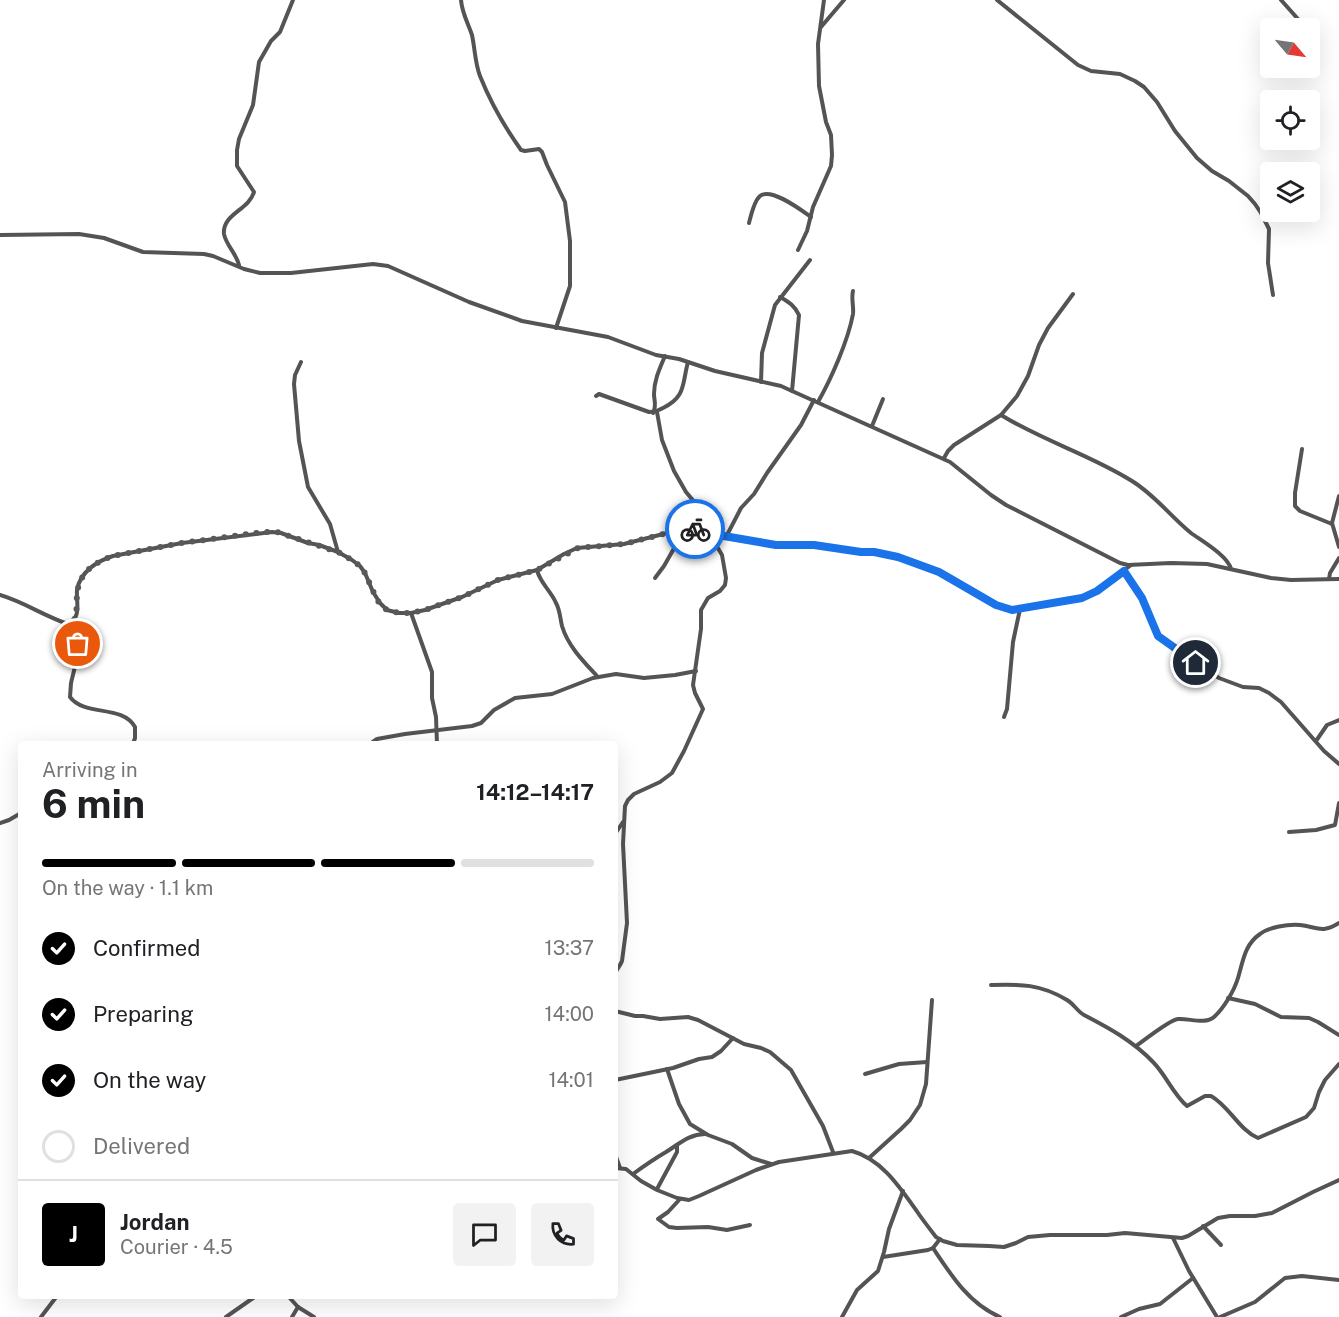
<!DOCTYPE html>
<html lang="en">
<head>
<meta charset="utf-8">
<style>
  :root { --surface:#fff; --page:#f2f2f2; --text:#202124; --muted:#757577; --line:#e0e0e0; --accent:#000 }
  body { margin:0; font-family:"Public Sans",sans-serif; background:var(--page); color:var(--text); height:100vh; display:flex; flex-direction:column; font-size:22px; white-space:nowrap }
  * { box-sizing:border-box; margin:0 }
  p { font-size:20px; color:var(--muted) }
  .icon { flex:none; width:33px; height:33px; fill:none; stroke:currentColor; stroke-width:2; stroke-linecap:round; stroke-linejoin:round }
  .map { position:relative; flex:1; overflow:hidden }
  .side { position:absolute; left:18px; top:741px; width:600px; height:558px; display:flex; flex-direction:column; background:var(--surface); border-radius:6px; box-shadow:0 6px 24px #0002 }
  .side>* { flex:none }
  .needle { width:39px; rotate:119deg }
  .fabs { position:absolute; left:1260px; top:18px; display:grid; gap:12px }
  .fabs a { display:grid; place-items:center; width:60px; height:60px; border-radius:6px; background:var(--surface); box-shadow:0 6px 24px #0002; font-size:30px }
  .pin { position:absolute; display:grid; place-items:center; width:51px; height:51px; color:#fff; margin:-26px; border:3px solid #fff; border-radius:50%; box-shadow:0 2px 6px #0007 }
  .courier { position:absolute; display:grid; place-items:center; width:60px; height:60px; margin:-30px; border:4px solid #1a73e8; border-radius:50%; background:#fff; color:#222; box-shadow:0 2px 8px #0007 }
  .summary em { font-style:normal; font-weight:700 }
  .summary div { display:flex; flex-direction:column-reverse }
  .summary { display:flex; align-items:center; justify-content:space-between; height:102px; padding:0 24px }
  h1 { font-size:39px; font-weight:700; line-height:45px }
  .bar { display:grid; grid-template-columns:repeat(4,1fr); gap:9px 6px; align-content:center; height:72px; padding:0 24px }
  .bar i { height:8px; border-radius:4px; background:var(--line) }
  .bar .on { background:var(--accent) }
  .bar p { grid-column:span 4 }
  .line { display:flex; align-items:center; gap:15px; padding:0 24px; border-top:2px solid var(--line) }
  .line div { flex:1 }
  .round { display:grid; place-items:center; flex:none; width:63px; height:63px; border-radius:6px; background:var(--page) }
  ol { padding:0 24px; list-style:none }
  li { display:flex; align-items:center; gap:18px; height:66px }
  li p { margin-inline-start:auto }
  li .icon { padding:6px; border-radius:50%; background:var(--accent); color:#fff; stroke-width:4 }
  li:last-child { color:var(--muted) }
  li i { width:33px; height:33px; border:3px solid var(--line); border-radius:50% }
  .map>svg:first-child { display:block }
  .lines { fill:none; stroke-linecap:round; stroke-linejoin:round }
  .minor { stroke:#545454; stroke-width:4 }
  .done { stroke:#595959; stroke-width:6; stroke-dasharray:0 10.8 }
  .route { stroke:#1a73e8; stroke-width:8 }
</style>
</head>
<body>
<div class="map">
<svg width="1339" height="1317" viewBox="0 0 1339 1317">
  <rect width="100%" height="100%" fill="#fff"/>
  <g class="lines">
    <!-- minor -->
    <g class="minor">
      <path d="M461,0C462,13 468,23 472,35C475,49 475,63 480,76C490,101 506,129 521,150L525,151L539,149L542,152L547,165L565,202L570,241V286L556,328"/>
      <polyline points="997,0 1078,65 1091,71 1120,74 1135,81 1144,87 1157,102 1175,131 1197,158 1212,171 1229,181 1248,196 1255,204 1261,213 1269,229 1268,263 1273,295"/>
      <polyline points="1281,0 1306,28"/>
      <polyline points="821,27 844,0"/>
      <polyline points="1310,33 1314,39"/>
      <path d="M749,223C751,215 754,201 760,196C771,187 801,210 811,217"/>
      <polyline points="0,235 79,234 104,238 143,252 204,254 213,256 244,269 260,273 291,273 373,264 388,266 469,302 522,321 608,337 656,355 679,359 715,371 781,386 792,391 950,462 991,495 1006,505 1120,563 1128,565 1171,563 1207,564 1271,578 1291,580 1339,579"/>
      <polyline points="798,250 807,231 813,207 831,166 832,155 831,135 826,122 819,86 818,44 824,0"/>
      <path d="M239,265C236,253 226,245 224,234C222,214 249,210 254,192L237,166V150L239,139L253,105L259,62L271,41L280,32L293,0"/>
      <path d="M780,297C789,302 795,306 799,315L792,391"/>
      <polyline points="301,362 295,375 294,384 299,441 308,487 330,524 338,552"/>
      <polyline points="761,382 762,353 775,305 810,260"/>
      <path d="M596,396L599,394L649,412C655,412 657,411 663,408C686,397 682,384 688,362"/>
      <path d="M818,402C831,379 848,341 853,314C854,307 851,299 853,291"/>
      <polyline points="657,412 662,440 674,471 686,492 702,511 714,534"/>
      <path d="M653,413C657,405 654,401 654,394C654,380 660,368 665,356"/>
      <path d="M1001,415C1043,441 1091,455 1132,481C1155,495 1170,516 1191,533C1202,541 1228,556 1231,569"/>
      <polyline points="872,426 883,399"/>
      <polyline points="1302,449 1295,493 1295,506 1300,511 1332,524"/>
      <polyline points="944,458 948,451 954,445 1001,415 1017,396 1028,376 1039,345 1048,328 1073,294"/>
      <polyline points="1339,496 1332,523 1339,547"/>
      <polyline points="726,537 741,508 754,494 767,473 801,425 814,400"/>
      <path d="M537,570C540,583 551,591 556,603C560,610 560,618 562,626C568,646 583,661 597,676"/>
      <polyline points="1124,571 1142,598 1158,636 1177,651 1219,678 1243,687 1259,688 1269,693 1281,702 1324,751 1339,764"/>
      <polyline points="655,578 664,566 685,529"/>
      <polyline points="1329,579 1330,573 1339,558"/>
      <path d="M0,595C24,602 44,616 68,624C82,617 76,603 77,590C80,572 97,561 113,556L182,543L272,532L281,533L308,543L319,545L338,552L352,560L360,566L365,573L373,592L380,603L387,610L399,613H411L425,610L462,597L498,580L537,570L564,554L577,548L624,544L687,528L718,535L776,545H814L861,552H874L898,557L939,572L996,605L1012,610L1081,598L1097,591L1131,565"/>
      <polyline points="411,613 432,672 432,698 436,717 437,744"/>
      <path d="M69,625L74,627L76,629L78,654L71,683L70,697C85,717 122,704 135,727V738L133,744"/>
      <polyline points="1004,717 1007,709 1013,642 1020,609"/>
      <polyline points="1316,741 1327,725 1339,720"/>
      <polyline points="370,744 377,739 405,734 472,726 481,723 494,710 515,698 552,694 593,678 616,674 644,678 675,675 696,671"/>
      <polyline points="0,823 9,820 21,813"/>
      <polyline points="1289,832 1316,830 1335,825 1339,803"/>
      <polyline points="615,834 623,822"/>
      <polyline points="615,973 620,965 622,961 627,923 623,844 625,806 628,800 634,794 660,782 672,773 684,751 703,709 695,693 693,685 701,629 701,610 708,598 720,591 725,585 726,578 722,555 709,533"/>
      <path d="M991,985C1020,984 1041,984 1067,1000C1074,1004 1077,1011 1084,1015C1109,1028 1133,1041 1153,1062C1166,1075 1173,1094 1187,1106L1205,1096H1211C1229,1106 1239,1130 1258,1138L1306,1117L1314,1108L1319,1092L1325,1080L1339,1064"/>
      <polyline points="1228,998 1255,1004 1281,1017 1309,1018 1318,1022 1339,1035"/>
      <polyline points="615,1011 635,1016 643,1016 660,1019 688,1017 698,1020 744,1044 761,1048 770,1052 791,1070 823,1126 833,1152"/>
      <path d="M1136,1046C1145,1040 1169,1020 1178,1019C1189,1018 1205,1025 1214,1017C1224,1008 1234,991 1238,978C1243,962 1244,945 1260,934C1269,927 1288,924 1300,925C1317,927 1322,934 1339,923"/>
      <polyline points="667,1069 679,1104 690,1124 708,1135 732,1144 752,1158 771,1164"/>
      <polyline points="865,1074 899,1064 927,1062"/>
      <polyline points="615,1080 673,1068 699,1059 712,1057 721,1051 733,1038"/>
      <polyline points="615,1154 620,1168"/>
      <polyline points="869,1158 901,1129 910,1120 920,1105 926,1084 932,1000"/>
      <path d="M615,1168L626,1169L641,1181L657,1190L677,1198L689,1200L699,1196L756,1170L779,1162L852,1151C881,1159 899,1186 916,1210C922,1219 929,1228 936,1237L943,1241L957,1245L989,1246L1004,1247L1016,1243L1028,1237L1050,1235H1107L1125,1233L1182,1238L1188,1236L1218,1218L1230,1216H1255L1272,1213L1313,1192L1339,1180"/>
      <path d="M633,1174C644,1166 654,1159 666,1152C679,1144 689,1134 705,1134"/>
      <polyline points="657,1189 677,1152 677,1145"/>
      <polyline points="680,1199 668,1212 658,1219 669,1227 677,1228 708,1227 727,1230 750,1225"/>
      <polyline points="1203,1226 1221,1245"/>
      <polyline points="1173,1238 1189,1271 1217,1317"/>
      <path d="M933,1248C951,1275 969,1304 1000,1317"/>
      <polyline points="883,1257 928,1250 933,1248 940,1239"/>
      <polyline points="288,1296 298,1307 314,1317"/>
      <polyline points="41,1317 57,1296"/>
      <polyline points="226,1317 256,1296"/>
      <polyline points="292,1317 298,1307"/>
      <polyline points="842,1317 857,1290 878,1271 884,1252 889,1229 903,1191"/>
      <polyline points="1121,1317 1139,1309 1160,1304 1193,1278"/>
      <polyline points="1220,1317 1255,1302 1285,1278 1302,1276 1339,1280"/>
    </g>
  </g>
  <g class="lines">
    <!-- done -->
    <path class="done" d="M78,644C77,634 78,628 68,624L76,618C77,608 76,597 78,588C82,570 98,561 113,556L182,543L263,532H277L338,552L352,560L360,566L365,573L377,600L383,607L387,610L399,613H411L425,610L462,597L498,580L537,570L578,548L624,544L687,528L695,529"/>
    <!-- route -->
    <polyline class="route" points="695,529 718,535 776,545 814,545 861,552 874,552 898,557 939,572 996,605 1012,610 1082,598 1097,591 1124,571 1142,598 1158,636 1196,663"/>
  </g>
</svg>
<div class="fabs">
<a><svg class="needle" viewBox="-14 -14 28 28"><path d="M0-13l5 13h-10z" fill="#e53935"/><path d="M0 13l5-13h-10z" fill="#757577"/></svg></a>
<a><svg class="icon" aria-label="locate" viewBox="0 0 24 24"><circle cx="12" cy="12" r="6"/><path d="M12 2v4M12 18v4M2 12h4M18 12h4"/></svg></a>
<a><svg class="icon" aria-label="layers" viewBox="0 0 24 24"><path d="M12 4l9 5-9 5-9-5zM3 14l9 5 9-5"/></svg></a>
</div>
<div class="pin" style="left:78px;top:644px;background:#ea580c"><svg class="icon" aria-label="bag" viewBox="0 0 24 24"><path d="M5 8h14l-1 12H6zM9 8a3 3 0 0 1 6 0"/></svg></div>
<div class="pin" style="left:1196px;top:663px;background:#1f2937"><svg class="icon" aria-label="home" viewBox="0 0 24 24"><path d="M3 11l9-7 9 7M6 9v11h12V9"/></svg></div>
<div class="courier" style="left:695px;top:529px"><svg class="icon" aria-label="bike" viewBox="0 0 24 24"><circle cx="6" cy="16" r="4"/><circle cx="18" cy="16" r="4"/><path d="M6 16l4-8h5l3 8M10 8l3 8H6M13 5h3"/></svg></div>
<section class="side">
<div class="summary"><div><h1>6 min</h1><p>Arriving in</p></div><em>14:12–14:17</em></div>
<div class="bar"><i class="on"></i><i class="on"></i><i class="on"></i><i></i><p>On the way · 1.1 km</p></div>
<ol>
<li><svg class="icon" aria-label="check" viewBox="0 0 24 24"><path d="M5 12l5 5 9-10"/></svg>Confirmed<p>13:37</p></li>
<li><svg class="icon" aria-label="check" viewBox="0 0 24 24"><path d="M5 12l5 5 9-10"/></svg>Preparing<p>14:00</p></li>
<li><svg class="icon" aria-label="check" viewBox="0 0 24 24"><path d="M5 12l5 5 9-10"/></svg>On the way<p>14:01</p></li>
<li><i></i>Delivered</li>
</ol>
<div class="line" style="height:108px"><b class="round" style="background:var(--accent);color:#fff">J</b><div><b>Jordan</b><p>Courier · 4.5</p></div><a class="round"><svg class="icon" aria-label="chat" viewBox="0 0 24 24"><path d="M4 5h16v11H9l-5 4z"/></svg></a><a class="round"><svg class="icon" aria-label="phone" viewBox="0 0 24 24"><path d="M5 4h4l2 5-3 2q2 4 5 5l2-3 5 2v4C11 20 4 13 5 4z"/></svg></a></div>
</section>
</div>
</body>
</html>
